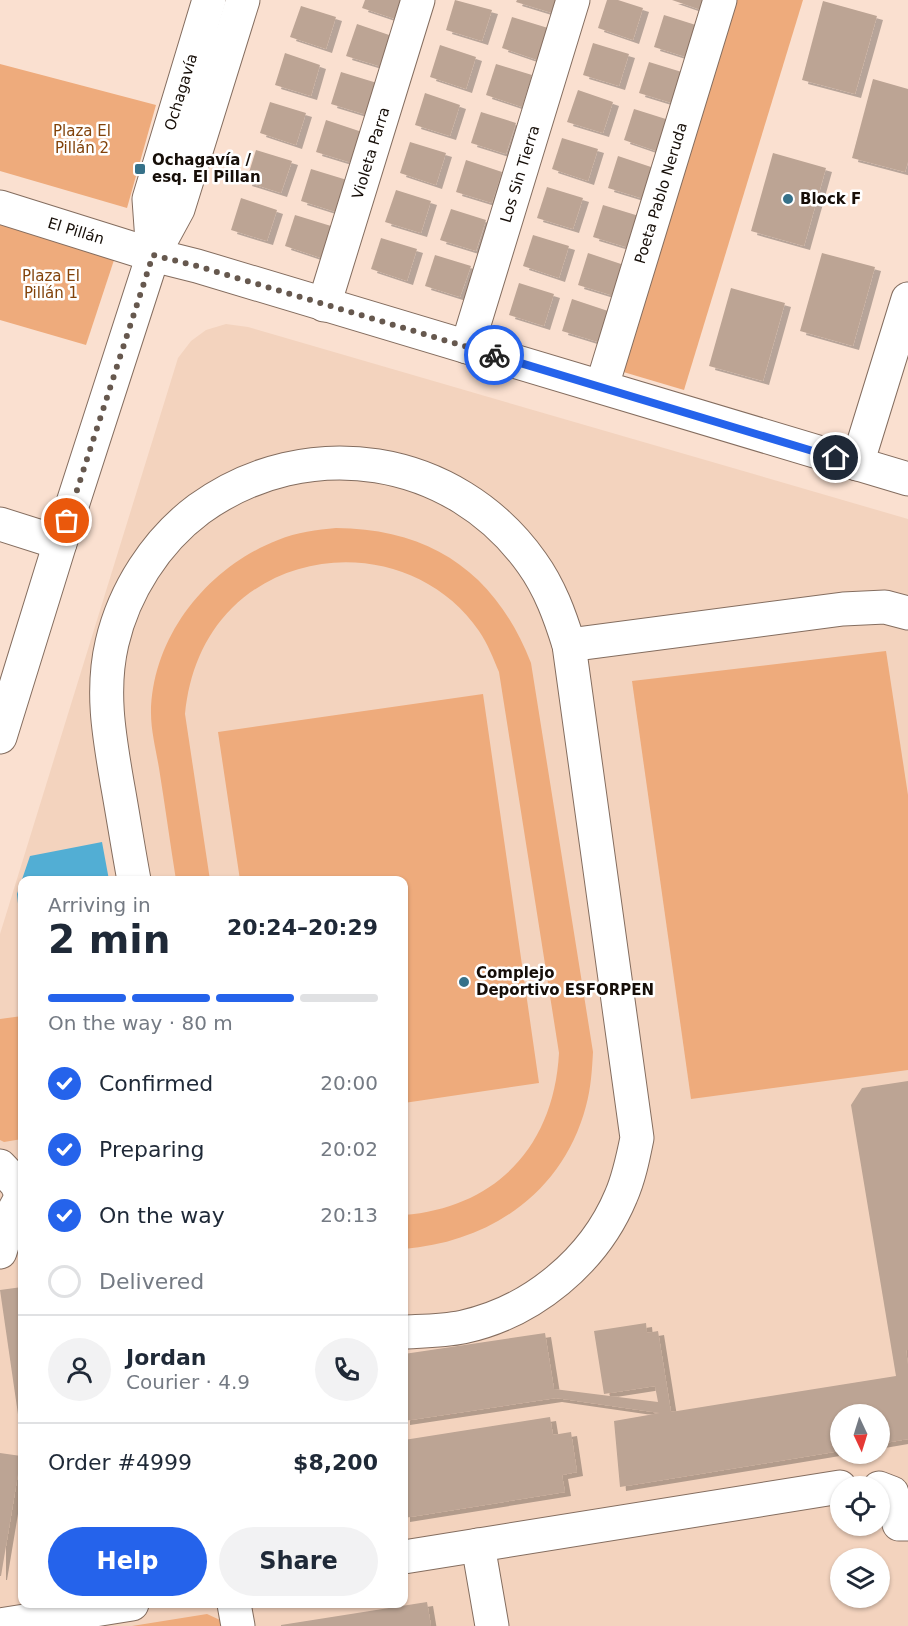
<!DOCTYPE html>
<html lang="en">
<head>
<meta charset="utf-8">
<style>
  :root { --surface:#fff; --page:#f2f2f3; --text:#1f2937; --muted:#747a83; --line:#e0e1e3; --accent:#2563eb }
  body { margin:0; font-family:"DejaVu Sans",sans-serif; background:var(--page); color:var(--text); height:100vh; display:flex; flex-direction:column; font-size:22px; white-space:nowrap }
  * { box-sizing:border-box; margin:0 }
  p { font-size:20px; color:var(--muted) }
  .icon { flex:none; width:33px; height:33px; fill:none; stroke:currentColor; stroke-width:2; stroke-linecap:round; stroke-linejoin:round }
  .map { position:relative; flex:1; overflow:hidden }
  .sheet { position:absolute; left:18px; top:876px; width:390px; height:732px; display:flex; flex-direction:column; background:var(--surface); border-radius:12px; box-shadow:0 2px 4px #0004 }
  .sheet>* { flex:none }
  .needle { width:39px; rotate:176deg }
  .tools { position:absolute; left:830px; top:1404px; display:grid; gap:12px }
  .tools a { display:grid; place-items:center; width:60px; height:60px; border-radius:50%; background:var(--surface); box-shadow:0 2px 4px #0004; font-size:30px }
  .pin { position:absolute; display:grid; place-items:center; width:51px; height:51px; color:#fff; margin:-26px; border:3px solid #fff; border-radius:50%; box-shadow:0 2px 6px #0007 }
  .courier { position:absolute; display:grid; place-items:center; width:60px; height:60px; margin:-30px; border:4px solid #2563eb; border-radius:50%; background:#fff; color:#222; box-shadow:0 2px 8px #0007 }
  .headline em { font-style:normal; font-weight:800 }
  .headline div { display:flex; flex-direction:column-reverse }
  .headline { display:flex; align-items:center; justify-content:space-between; height:102px; padding:0 30px }
  h1 { font-size:39px; font-weight:800; line-height:45px }
  .bar { display:grid; grid-template-columns:repeat(4,1fr); gap:9px 6px; align-content:center; height:72px; padding:0 30px }
  .bar i { height:8px; border-radius:4px; background:var(--line) }
  .bar .current { background:var(--accent) }
  .bar p { grid-column:span 4 }
  .line { display:flex; align-items:center; gap:15px; padding:0 30px; border-top:2px solid var(--line) }
  .line div { flex:1 }
  .round { display:grid; place-items:center; flex:none; width:63px; height:63px; border-radius:32px; background:var(--page) }
  ol { padding:0 30px; list-style:none }
  li { display:flex; align-items:center; gap:18px; height:66px }
  li p { margin-inline-start:auto }
  li .icon { padding:6px; border-radius:50%; background:var(--accent); color:#fff; stroke-width:4 }
  li:last-child { color:var(--muted) }
  li i { width:33px; height:33px; border:3px solid var(--line); border-radius:50% }
  .button { display:flex; gap:12px; margin-top:auto; padding:12px 30px }
  .button a { flex:1; height:69px; border-radius:36px; background:var(--accent); color:#fff; font-size:24px; font-weight:800; line-height:69px; text-align:center }
  .button a+a { background:var(--page); color:var(--text) }
  .map>svg:first-child { display:block }
  .built { fill:#f3d3be; fill-rule:evenodd }
  .green { fill:#eeab7c }
  .water { fill:#52aed4 }
  .building { fill:#bca494; filter:url(#shadow) }
  .lines { fill:none; stroke-linecap:round; stroke-linejoin:round }
  .minor-casing { stroke:#846d5f; stroke-width:35 }
  .major-casing { stroke:#846d5f; stroke-width:35 }
  .minor { stroke:#fff; stroke-width:33 }
  .major { stroke:#fff; stroke-width:33 }
  .done { stroke:#66584e; stroke-width:6; stroke-dasharray:0 10.8 }
  .route { stroke:#2563eb; stroke-width:8 }
  .poi-dot { fill:#367189; stroke:#fff; stroke-width:2 }
  .labels { text-anchor:middle; stroke-width:5; stroke-linejoin:round; paint-order:stroke }
  .street-label { font-size:15px; fill:#160e08; stroke:#fff }
  .park-label { font-size:15px; fill:#82430b; stroke:#fff }
  .poi-label { font-size:15px; font-weight:bold; fill:#160e08; stroke:#fff; text-anchor:start }
</style>
</head>
<body>
<div class="map">
<svg width="908" height="1626" viewBox="0 0 908 1626">
  <defs>
    <filter id="shadow"><feDropShadow dx="6" dy="4" stdDeviation="0" flood-color="#0004"/></filter>
  </defs>
  <rect width="100%" height="100%" fill="#fae0d0"/>
  <!-- built -->
  <path class="built" d="M226,324L248,327L908,519V1626H0V934L178,358L191,341L206,330ZM22,880H404V1604H22ZM840,1414H879V1454H840ZM840,1486H879V1526H840ZM840,1558H879V1598H840Z"/>
  <!-- green -->
  <g class="green">
    <polygon points="734,0 803,0 684,390 620,371"/>
    <polygon points="0,64 156,105 127,208 0,171"/>
    <polygon points="0,218 116,254 86,345 0,320"/>
    <path d="M336,528C433,529 496,574 531,663L593,1052C592,1070 591,1088 586,1106C563,1193 490,1242 404,1249V1215C497,1207 554,1146 559,1053L499,672C493,658 488,644 479,631C423,549 302,539 232,608C203,637 189,674 185,714L210,880H176C170,843 165,805 159,768C156,750 151,731 151,713C152,636 208,567 278,540C297,532 317,530 336,528Z"/>
    <polygon points="886,651 908,795 908,1070 691,1099 632,681"/>
    <polygon points="483,694 539,1083 404,1103 404,880 240,880 218,732"/>
    <polygon points="22,1016 22,1139 4,1142 0,1140 0,1019"/>
    <polygon points="207,1614 220,1620 221,1626 132,1626"/>
  </g>
  <!-- water -->
  <polygon class="water" points="102,842 109,880 22,880 22,942 17,894 30,856"/>
  <!-- building -->
  <g class="building">
    <polygon points="365,0 404,0 398,20 362,8"/>
    <polygon points="455,0 492,10 482,41 446,30"/>
    <polygon points="517,0 556,0 552,13 516,2"/>
    <polygon points="607,0 618,0 643,8 633,40 598,28"/>
    <polygon points="672,0 708,0 704,11"/>
    <polygon points="823,1 877,16 855,94 802,80"/>
    <polygon points="301,6 336,17 326,49 290,37"/>
    <polygon points="664,15 699,26 689,58 654,47"/>
    <polygon points="512,17 548,28 537,60 502,48"/>
    <polygon points="357,24 392,36 382,67 346,56"/>
    <polygon points="593,43 629,54 619,86 583,75"/>
    <polygon points="440,45 476,57 466,89 430,77"/>
    <polygon points="285,53 320,65 311,96 275,85"/>
    <polygon points="649,62 685,73 675,104 639,93"/>
    <polygon points="496,64 532,75 522,107 486,95"/>
    <polygon points="341,72 377,83 367,115 331,104"/>
    <polygon points="873,79 908,89 908,162 905,172 852,158"/>
    <polygon points="578,90 613,102 603,133 567,122"/>
    <polygon points="425,93 460,105 450,136 415,125"/>
    <polygon points="270,102 306,113 296,145 260,133"/>
    <polygon points="634,109 669,120 659,152 624,140"/>
    <polygon points="481,112 516,123 506,154 471,143"/>
    <polygon points="326,120 362,132 352,163 316,152"/>
    <polygon points="562,138 598,149 588,181 552,169"/>
    <polygon points="410,142 446,153 436,185 400,173"/>
    <polygon points="256,150 292,161 281,193 246,182"/>
    <polygon points="773,153 826,168 804,246 751,231"/>
    <polygon points="618,156 654,168 644,199 608,188"/>
    <polygon points="466,160 502,172 492,203 456,192"/>
    <polygon points="311,169 347,180 336,212 301,201"/>
    <polygon points="547,187 583,198 573,229 537,218"/>
    <polygon points="396,190 431,201 421,233 385,222"/>
    <polygon points="241,198 277,210 267,241 231,230"/>
    <polygon points="603,205 639,216 629,248 593,237"/>
    <polygon points="451,209 486,220 476,251 440,240"/>
    <polygon points="295,215 331,226 321,258 285,246"/>
    <polygon points="533,235 569,246 559,278 523,266"/>
    <polygon points="381,238 417,249 407,281 371,269"/>
    <polygon points="588,253 624,265 614,296 578,285"/>
    <polygon points="822,253 875,267 853,346 800,331"/>
    <polygon points="435,255 471,266 460,297 425,286"/>
    <polygon points="519,283 554,294 544,326 509,315"/>
    <polygon points="731,288 785,303 763,381 709,366"/>
    <polygon points="572,299 608,311 598,342 562,331"/>
    <polygon points="908,1081 908,1350 906,1350 908,1365 908,1439 879,1444 879,1414 840,1414 840,1451 620,1487 614,1421 660,1413 556,1398 404,1421 404,1354 545,1333 554,1389 658,1402 655,1386 604,1394 594,1331 646,1323 647,1333 658,1331 671,1412 896,1376 851,1105 862,1088"/>
    <polygon points="22,1228 22,1279 21,1279 14,1229"/>
    <polygon points="22,1287 22,1435 21,1435 0,1290"/>
    <polygon points="550,1417 553,1435 571,1432 577,1472 562,1475 565,1492 404,1518 404,1440"/>
    <polygon points="0,1453 21,1456 1,1576 0,1576"/>
    <polygon points="427,1602 431,1626 281,1626 281,1625"/>
  </g>
  <g class="lines">
    <defs>
      <g id="minor">
        <polyline points="0,207 153,255 197,266 908,479"/>
        <polyline points="324,305 418,0"/>
        <polyline points="467,347 573,0"/>
        <polyline points="602,386 720,0"/>
        <polyline points="857,464 908,299"/>
        <polyline points="0,524 60,543"/>
        <polyline points="569,645 843,609 885,607 908,613"/>
        <path d="M134,880C128,848 123,815 117,782C109,735 101,690 112,643C124,591 156,541 199,509C307,431 455,454 532,563C550,588 560,616 569,645L637,1138C633,1158 629,1178 621,1196C594,1261 532,1312 463,1327C444,1331 424,1331 404,1332"/>
        <polyline points="0,1166 16,1183 22,1195"/>
        <polyline points="0,1252 11,1216 22,1196"/>
        <polyline points="879,1488 892,1493 899,1524 908,1524"/>
        <polyline points="478,1545 492,1626"/>
        <polyline points="404,1557 840,1487"/>
        <polyline points="234,1604 238,1626"/>
        <polyline points="0,1625 132,1604"/>
      </g>
      <g id="major">
        <polyline points="153,255 149,199 209,0"/>
        <polyline points="0,737 60,543 153,255 178,209 243,0"/>
      </g>
    </defs>
    <!-- minor casing -->
    <use href="#minor" class="minor-casing"/>
    <!-- major casing -->
    <use href="#major" class="major-casing"/>
    <!-- minor -->
    <use href="#minor" class="minor"/>
    <!-- major -->
    <use href="#major" class="major"/>
  </g>
  <g class="lines">
    <!-- done -->
    <polyline class="done" points="67,521 153,255 197,266 494,355"/>
    <!-- route -->
    <polyline class="route" points="494,355 836,458"/>
  </g>
  <!-- markers -->
  <g class="poi-dot">
    <rect x="134" y="163" width="12" height="12" rx="3"/>
    <circle cx="788" cy="199" r="6"/>
    <circle cx="464" cy="982" r="6"/>
  </g>
  <g class="labels">
    <!-- street labels -->
    <g class="street-label">
      <text transform="translate(181 92) rotate(-73)" y="5">Ochagavía</text>
      <text transform="translate(371 153) rotate(-73)" y="5">Violeta Parra</text>
      <text transform="translate(520 174) rotate(-73)" y="5">Los Sin Tierra</text>
      <text transform="translate(661 193) rotate(-73)" y="5">Poeta Pablo Neruda</text>
      <text transform="translate(76 231) rotate(17)" y="5">El Pillán</text>
    </g>
    <!-- park labels -->
    <g class="park-label">
      <text x="82" y="136">Plaza El<tspan x="82" dy="17">Pillán 2</tspan></text>
      <text x="51" y="281">Plaza El<tspan x="51" dy="17">Pillán 1</tspan></text>
    </g>
    <!-- poi labels -->
    <g class="poi-label">
      <text x="152" y="165">Ochagavía /<tspan x="152" dy="17">esq. El Pillan</tspan></text>
      <text x="800" y="204">Block F</text>
      <text x="476" y="978">Complejo<tspan x="476" dy="17">Deportivo ESFORPEN</tspan></text>
    </g>
  </g>
</svg>
<div class="tools">
<a><svg class="needle" viewBox="-14 -14 28 28"><path d="M0-13l5 13h-10z" fill="#e53935"/><path d="M0 13l5-13h-10z" fill="#747a83"/></svg></a>
<a><svg class="icon" aria-label="locate" viewBox="0 0 24 24"><circle cx="12" cy="12" r="6"/><path d="M12 2v4M12 18v4M2 12h4M18 12h4"/></svg></a>
<a><svg class="icon" aria-label="layers" viewBox="0 0 24 24"><path d="M12 4l9 5-9 5-9-5zM3 14l9 5 9-5"/></svg></a>
</div>
<div class="pin" style="left:67px;top:521px;background:#ea580c"><svg class="icon" aria-label="bag" viewBox="0 0 24 24"><path d="M5 8h14l-1 12H6zM9 8a3 3 0 0 1 6 0"/></svg></div>
<div class="pin" style="left:836px;top:458px;background:#1f2937"><svg class="icon" aria-label="home" viewBox="0 0 24 24"><path d="M3 11l9-7 9 7M6 9v11h12V9"/></svg></div>
<div class="courier" style="left:494px;top:355px"><svg class="icon" aria-label="bike" viewBox="0 0 24 24"><circle cx="6" cy="16" r="4"/><circle cx="18" cy="16" r="4"/><path d="M6 16l4-8h5l3 8M10 8l3 8H6M13 5h3"/></svg></div>
<section class="sheet">
<div class="headline"><div><h1>2 min</h1><p>Arriving in</p></div><em>20:24–20:29</em></div>
<div class="bar"><i class="current"></i><i class="current"></i><i class="current"></i><i></i><p>On the way · 80 m</p></div>
<ol>
<li><svg class="icon" aria-label="check" viewBox="0 0 24 24"><path d="M5 12l5 5 9-10"/></svg>Confirmed<p>20:00</p></li>
<li><svg class="icon" aria-label="check" viewBox="0 0 24 24"><path d="M5 12l5 5 9-10"/></svg>Preparing<p>20:02</p></li>
<li><svg class="icon" aria-label="check" viewBox="0 0 24 24"><path d="M5 12l5 5 9-10"/></svg>On the way<p>20:13</p></li>
<li><i></i>Delivered</li>
</ol>
<div class="line" style="height:108px"><a class="round"><svg class="icon" aria-label="person" viewBox="0 0 24 24"><circle cx="12" cy="8" r="4"/><path d="M4 21q1-7 8-7t8 7"/></svg></a><div><b>Jordan</b><p>Courier · 4.9</p></div><a class="round"><svg class="icon" aria-label="phone" viewBox="0 0 24 24"><path d="M5 4h4l2 5-3 2q2 4 5 5l2-3 5 2v4C11 20 4 13 5 4z"/></svg></a></div>
<div class="line" style="height:78px"><div>Order #4999</div><b>$8,200</b></div>
<div class="button"><a>Help</a><a>Share</a></div>
</section>
</div>
</body>
</html>
